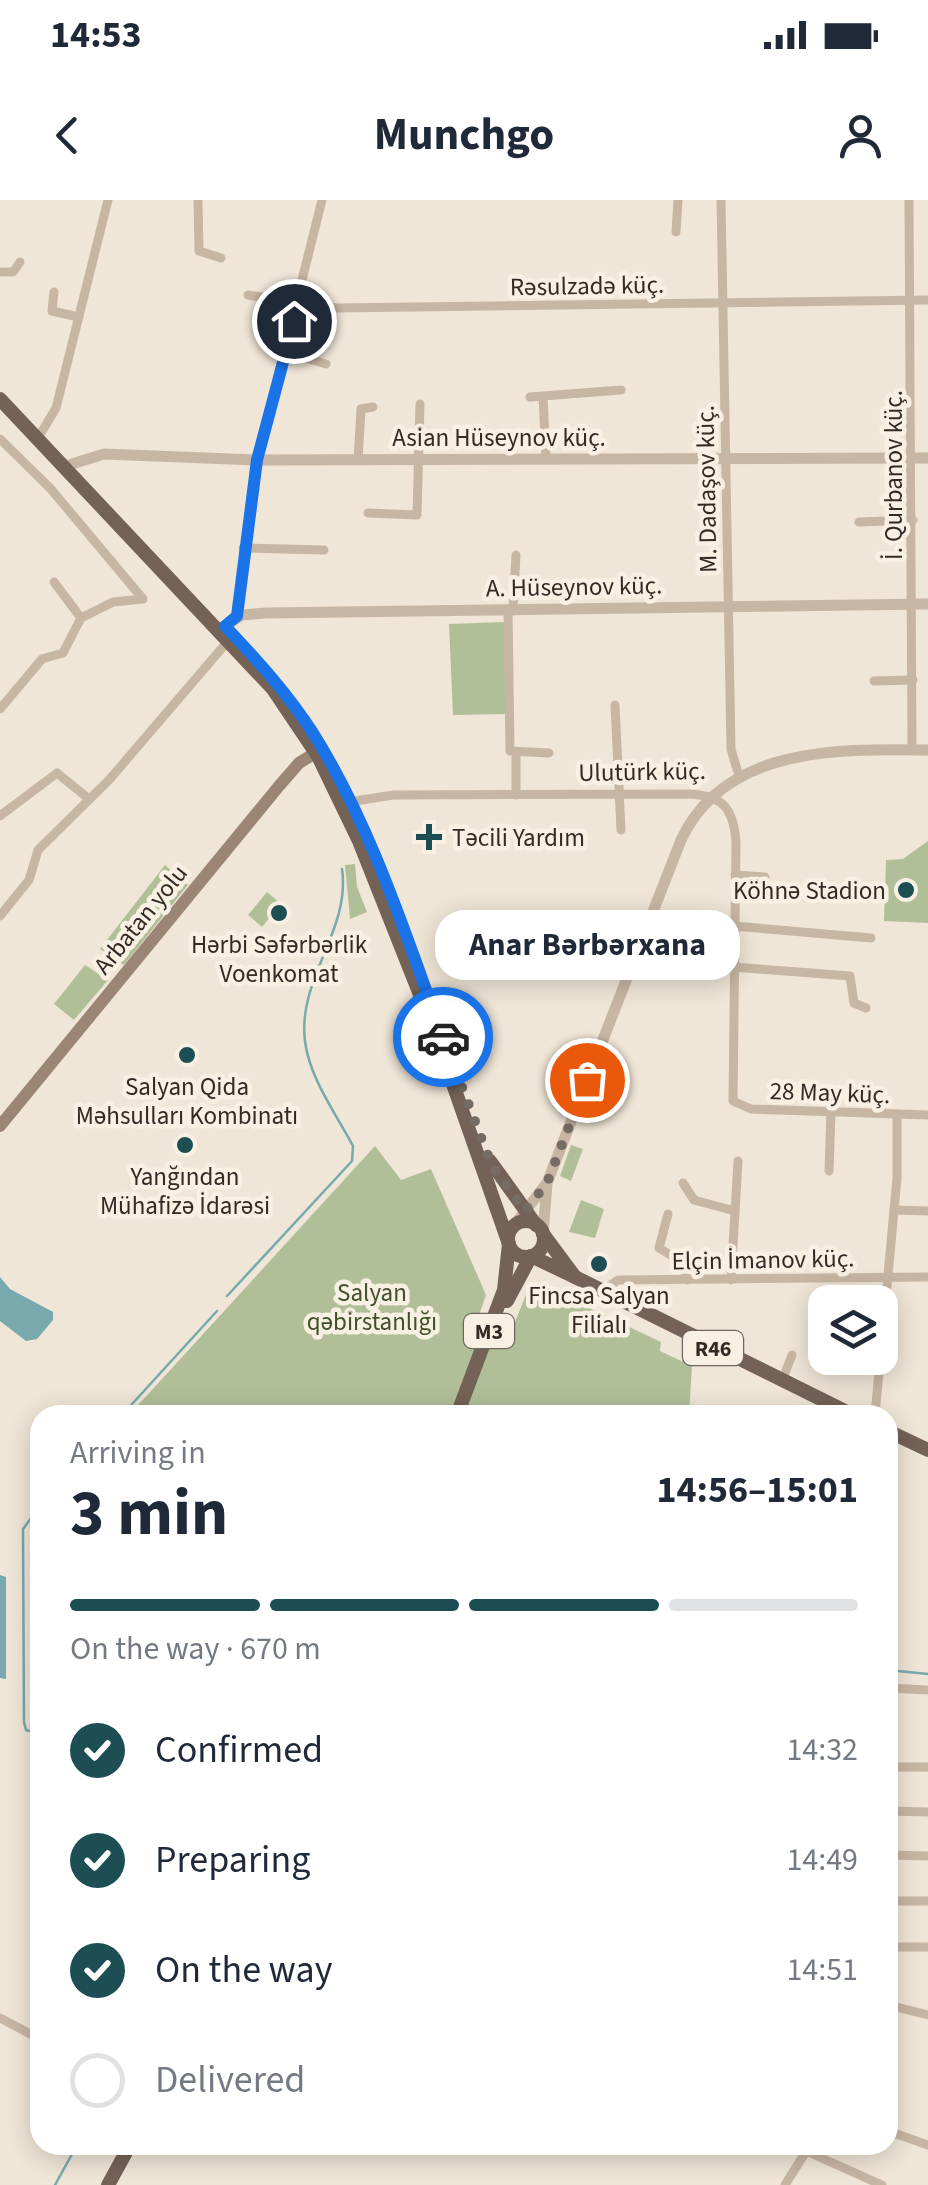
<!DOCTYPE html>
<html lang="en">
<head>
<meta charset="utf-8">
<style>
  :root { --surface:#fff; --page:#f6f6f7; --text:#1f2937; --muted:#747a83; --line:#e0e1e3; --accent:#1c4e54 }
  body { margin:0; font-family:"Source Sans 3",sans-serif; background:var(--page); color:var(--text); height:100vh; display:flex; flex-direction:column; font-size:38px; white-space:nowrap }
  * { box-sizing:border-box; margin:0 }
  p { font-size:32px; color:var(--muted) }
  .icon { flex:none; width:55px; height:55px; fill:none; stroke:currentColor; stroke-width:2; stroke-linecap:round; stroke-linejoin:round }
  .map { position:relative; flex:1; overflow:hidden }
  .details { position:absolute; left:30px; top:1205px; width:868px; height:750px; display:flex; flex-direction:column; background:var(--surface); border-radius:30px; box-shadow:0 5px 25px #0003 }
  .details>* { flex:none }
  .controls { position:absolute; left:808px; top:1085px; display:grid; gap:20px }
  .controls a { display:grid; place-items:center; width:90px; height:90px; border-radius:20px; background:var(--surface); box-shadow:0 5px 25px #0003; font-size:50px }
  .pin { position:absolute; display:grid; place-items:center; width:85px; height:85px; color:#fff; margin:-42px; border:5px solid #fff; border-radius:50%; box-shadow:0 2px 10px #0007 }
  .courier { position:absolute; display:grid; place-items:center; width:100px; height:100px; margin:-50px; border:8px solid #1a73e8; border-radius:50%; background:#fff; color:#222; box-shadow:0 2px 12px #0007 }
  .bubble { position:absolute; height:70px; border-radius:30px; background:var(--surface); box-shadow:0 5px 25px #0003; font-size:32px; font-weight:700; line-height:70px; text-align:center }
  .head em { font-style:normal; font-weight:700 }
  .head div { display:flex; flex-direction:column-reverse }
  .head { display:flex; align-items:center; justify-content:space-between; height:170px; padding:0 40px }
  h1 { font-size:65px; font-weight:700; line-height:75px }
  .bar { display:grid; grid-template-columns:repeat(4,1fr); gap:15px 10px; align-content:center; height:120px; padding:0 40px }
  .bar i { height:12px; border-radius:8px; background:var(--line) }
  .bar .active { background:var(--accent) }
  .bar p { grid-column:span 4 }
  ol { padding:0 40px; list-style:none }
  li { display:flex; align-items:center; gap:30px; height:110px }
  li p { margin-inline-start:auto }
  li .icon { padding:10px; border-radius:50%; background:var(--accent); color:#fff; stroke-width:4 }
  li:last-child { color:var(--muted) }
  li i { width:55px; height:55px; border:5px solid var(--line); border-radius:50% }
  .status { display:flex; justify-content:space-between; align-items:center; height:70px; padding:0 50px; background:var(--surface); direction:ltr }
  .status svg { height:28px; fill:currentColor }
  header { display:flex; justify-content:space-between; align-items:center; height:130px; padding:0 40px; background:var(--surface); font-size:45px; font-weight:700 }
  .map>svg:first-child { display:block }
  .green { fill:#b0bf98 }
  .water { fill:#77a9ad }
  .lines { fill:none; stroke-linecap:round; stroke-linejoin:round }
  .stream { stroke:#77a9ad; stroke-width:2.5 }
  .minor { stroke:#c8b6a4; stroke-width:9 }
  .tertiary { stroke:#c8b6a4; stroke-width:11 }
  .secondary { stroke:#9b8575; stroke-width:12 }
  .primary { stroke:#756257; stroke-width:14 }
  .done { stroke:#756c63; stroke-width:10; stroke-dasharray:0 18 }
  .route { stroke:#1a73e8; stroke-width:12 }
  .poi-dot { fill:#1c4e54; stroke:#f8f0e3; stroke-width:4 }
  .labels { text-anchor:middle; stroke-width:9; stroke-linejoin:round; paint-order:stroke }
  .shield { fill:#f8f0e3; stroke:#6e655e; stroke-width:2.5 }
  .shield-label { font-size:22px; font-weight:bold; fill:#332a25 }
  .street-label { font-size:25px; fill:#332a25; stroke:#f8f0e3 }
  .poi-label { font-size:25px; fill:#332a25; stroke:#f8f0e3 }
  .park-label { font-size:25px; fill:#41512a; stroke:#f8f0e3 }
</style>
</head>
<body>
<div class="status"><b>14:53</b><svg viewBox="0 0 49 12"><path d="M0 12V9h3v3zM5 12V6h3v6zM10 12V3h3v9zM15 12V0h3v12zM26 1h20v11H26zM47 4h2v5h-2z"/></svg></div>
<header><svg class="icon" aria-label="back" viewBox="0 0 24 24"><path d="M15 5l-7 7 7 7"/></svg>Munchgo<svg class="icon" aria-label="person" viewBox="0 0 24 24"><circle cx="12" cy="8" r="4"/><path d="M4 21q1-7 8-7t8 7"/></svg></header>
<div class="map">
<svg width="928" height="1985" viewBox="0 0 928 1985">
  <rect width="100%" height="100%" fill="#f0e6d7"/>
  <!-- green -->
  <g class="green">
    <polygon points="505,422 507,514 453,515 449,424"/>
    <polygon points="928,641 928,723 884,721 886,660 903,659"/>
    <polygon points="355,664 357,687 367,712 350,719 345,665"/>
    <polygon points="165,665 188,685 124,765 100,749"/>
    <polygon points="267,692 281,704 262,727 248,715"/>
    <polygon points="85,765 108,780 74,820 54,804"/>
    <polygon points="571,945 583,949 571,981 560,976"/>
    <polygon points="375,946 401,980 431,969 486,1095 478,1118 511,1132 527,1092 539,1084 661,1142 660,1151 692,1166 689,1215 129,1215"/>
    <polygon points="581,1000 604,1009 595,1038 569,1032"/>
    <polygon points="40,1314 40,1426 31,1425 30,1326"/>
  </g>
  <!-- water -->
  <g class="water">
    <polygon points="0,1077 10,1089 53,1112 53,1120 37,1139 26,1141 0,1121"/>
    <polygon points="0,1375 6,1377 6,1479 0,1478"/>
  </g>
  <g class="lines">
    <!-- stream -->
    <g class="stream">
      <path d="M227,1096L352,961L353,946C336,914 309,877 305,841C297,779 351,730 342,669"/>
      <polyline points="122,1215 217,1111"/>
      <polyline points="40,1306 23,1329 24,1522 26,1530 40,1534"/>
      <polyline points="888,1470 928,1474"/>
      <polyline points="55,1985 77,1945"/>
    </g>
    <!-- minor -->
    <g class="minor">
      <polyline points="198,0 199,51 221,58"/>
      <polyline points="721,0 731,549 739,576"/>
      <polyline points="909,0 912,549"/>
      <polyline points="676,32 678,0"/>
      <polyline points="0,72 13,72 20,62"/>
      <polyline points="54,92 52,111 79,117"/>
      <polyline points="248,95 336,108 928,100"/>
      <polyline points="285,152 326,164"/>
      <polyline points="543,196 546,259"/>
      <polyline points="530,197 621,190"/>
      <polyline points="41,233 56,208 108,0"/>
      <polyline points="0,239 50,288 143,399 113,402 81,418 63,453 42,459 0,509"/>
      <polyline points="358,260 361,209 373,207"/>
      <polyline points="368,313 417,315 420,204"/>
      <polyline points="859,322 913,320"/>
      <polyline points="243,348 324,350"/>
      <polyline points="54,382 81,418"/>
      <polyline points="508,409 510,551 549,553"/>
      <polyline points="513,409 516,355"/>
      <polyline points="237,417 257,260 322,0"/>
      <polyline points="874,481 913,480"/>
      <polyline points="615,505 621,630"/>
      <polyline points="516,553 516,595"/>
      <path d="M349,602L393,595L690,594C723,596 733,608 736,641L733,901L751,909L928,915"/>
      <polyline points="0,616 57,573 89,599"/>
      <polyline points="735,675 765,677"/>
      <polyline points="0,716 29,680 38,650 109,580 228,441"/>
      <polyline points="734,726 871,738"/>
      <polyline points="733,767 850,776 854,803 866,808"/>
      <polyline points="829,971 831,912"/>
      <polyline points="683,983 694,1000 735,1011"/>
      <polyline points="894,1010 928,1011"/>
      <polyline points="668,1014 659,1048 684,1063 687,1080"/>
      <polyline points="731,1080 738,961"/>
      <polyline points="603,1091 618,1080 928,1077"/>
      <polyline points="782,1181 792,1155"/>
      <polyline points="875,1215 897,978 897,914"/>
      <polyline points="888,1488 928,1490"/>
      <polyline points="888,1567 928,1567"/>
      <polyline points="888,1611 928,1612"/>
      <polyline points="888,1655 928,1656"/>
      <polyline points="888,1701 928,1701"/>
      <polyline points="888,1747 928,1747"/>
      <polyline points="888,1805 928,1815"/>
      <polyline points="0,1818 40,1839"/>
      <polyline points="38,1928 40,1929"/>
      <polyline points="888,1931 928,1945"/>
      <polyline points="806,1951 882,1985"/>
      <polyline points="785,1985 810,1945"/>
    </g>
    <!-- tertiary -->
    <g class="tertiary">
      <polyline points="72,264 104,254 257,260 928,258"/>
      <polyline points="225,426 242,415 266,413 928,404"/>
      <path d="M547,983L681,640C725,546 839,549 928,550"/>
      <polyline points="512,1028 547,983 543,1034"/>
    </g>
    <!-- secondary -->
    <polyline class="secondary" points="0,926 279,586 299,563 322,549"/>
    <!-- primary -->
    <g class="primary">
      <polyline points="0,199 273,489 318,556 359,641 434,830 509,1044 504,1090 457,1215"/>
      <polyline points="490,961 536,1025"/>
      <circle cx="526" cy="1039" r="18"/>
      <polyline points="575,1077 853,1215"/>
      <polyline points="507,1101 531,1056 575,1077 543,1034"/>
      <polyline points="888,1231 928,1250"/>
      <polyline points="108,1985 130,1945"/>
    </g>
  </g>
  <g class="lines">
    <!-- done -->
    <polyline class="done" points="443,837 492,966 525,1011 547,983 587,880"/>
    <!-- route -->
    <path class="route" d="M294,121L257,260L237,416L225,426C257,460 288,494 313,533C371,625 406,736 443,837"/>
  </g>
  <!-- markers -->
  <g class="poi-dot">
    <path d="M424 622h10v10h10v10h-10v10h-10v-10h-10v-10h10z"/>
    <circle cx="906" cy="690" r="10"/>
    <circle cx="279" cy="713" r="10"/>
    <circle cx="187" cy="855" r="10"/>
    <circle cx="185" cy="945" r="10"/>
    <circle cx="599" cy="1064" r="10"/>
  </g>
  <g class="labels">
    <!-- shield labels -->
    <g class="shield">
      <rect x="464" y="1114" width="50" height="34" rx="8"/>
      <rect x="683" y="1131" width="60" height="34" rx="8"/>
    </g>
    <g class="shield-label">
      <text x="489" y="1139">M3</text>
      <text x="713" y="1156">R46</text>
    </g>
    <!-- street labels -->
    <g class="street-label">
      <text transform="translate(587 85) rotate(-1)" y="9">Rəsulzadə küç.</text>
      <text x="499" y="246">Asian Hüseynov küç.</text>
      <text transform="translate(893 275) rotate(-90)" y="9">İ. Qurbanov küç.</text>
      <text transform="translate(706 289) rotate(-91)" y="9">M. Dadaşov küç.</text>
      <text transform="translate(574 386) rotate(-1)" y="9">A. Hüseynov küç.</text>
      <text transform="translate(642 571) rotate(-1)" y="9">Ulutürk küç.</text>
      <text transform="translate(140 719) rotate(-51)" y="9">Arbatan yolu</text>
      <text transform="translate(830 892) rotate(2)" y="9">28 May küç.</text>
      <text transform="translate(763 1059) rotate(-1)" y="9">Elçin İmanov küç.</text>
    </g>
    <!-- poi labels -->
    <g class="poi-label">
      <text x="452" y="646" text-anchor="start">Təcili Yardım</text>
      <text x="886" y="699" text-anchor="end">Köhnə Stadion</text>
      <text x="279" y="753">Hərbi Səfərbərlik<tspan x="279" dy="29">Voenkomat</tspan></text>
      <text x="187" y="895">Salyan Qida<tspan x="187" dy="29">Məhsulları Kombinatı</tspan></text>
      <text x="185" y="985">Yanğından<tspan x="185" dy="29">Mühafizə İdarəsi</tspan></text>
      <text x="599" y="1104">Fincsa Salyan<tspan x="599" dy="29">Filialı</tspan></text>
    </g>
    <!-- park labels -->
    <g class="park-label">
      <text x="372" y="1101">Salyan<tspan x="372" dy="29">qəbirstanlığı</tspan></text>
    </g>
  </g>
</svg>
<div class="controls">
<a><svg class="icon" aria-label="layers" viewBox="0 0 24 24"><path d="M12 4l9 5-9 5-9-5zM3 14l9 5 9-5"/></svg></a>
</div>
<div class="pin" style="left:587px;top:880px;background:#ea580c"><svg class="icon" aria-label="bag" viewBox="0 0 24 24"><path d="M5 8h14l-1 12H6zM9 8a3 3 0 0 1 6 0"/></svg></div>
<div class="pin" style="left:294px;top:121px;background:#1f2937"><svg class="icon" aria-label="home" viewBox="0 0 24 24"><path d="M3 11l9-7 9 7M6 9v11h12V9"/></svg></div>
<div class="courier" style="left:443px;top:837px"><svg class="icon" aria-label="car" viewBox="0 0 24 24"><path d="M5 17H2v-5l4-1 3-4h7l3 4 3 1v5h-3M9 17h6M6 11h13"/><circle cx="7" cy="17" r="2"/><circle cx="17" cy="17" r="2"/></svg></div>
<div class="bubble" style="left:435px;top:710px;width:305px">Anar Bərbərxana</div>
<section class="details">
<div class="head"><div><h1>3 min</h1><p>Arriving in</p></div><em>14:56–15:01</em></div>
<div class="bar"><i class="active"></i><i class="active"></i><i class="active"></i><i></i><p>On the way · 670 m</p></div>
<ol>
<li><svg class="icon" aria-label="check" viewBox="0 0 24 24"><path d="M5 12l5 5 9-10"/></svg>Confirmed<p>14:32</p></li>
<li><svg class="icon" aria-label="check" viewBox="0 0 24 24"><path d="M5 12l5 5 9-10"/></svg>Preparing<p>14:49</p></li>
<li><svg class="icon" aria-label="check" viewBox="0 0 24 24"><path d="M5 12l5 5 9-10"/></svg>On the way<p>14:51</p></li>
<li><i></i>Delivered</li>
</ol>
</section>
</div>
</body>
</html>
